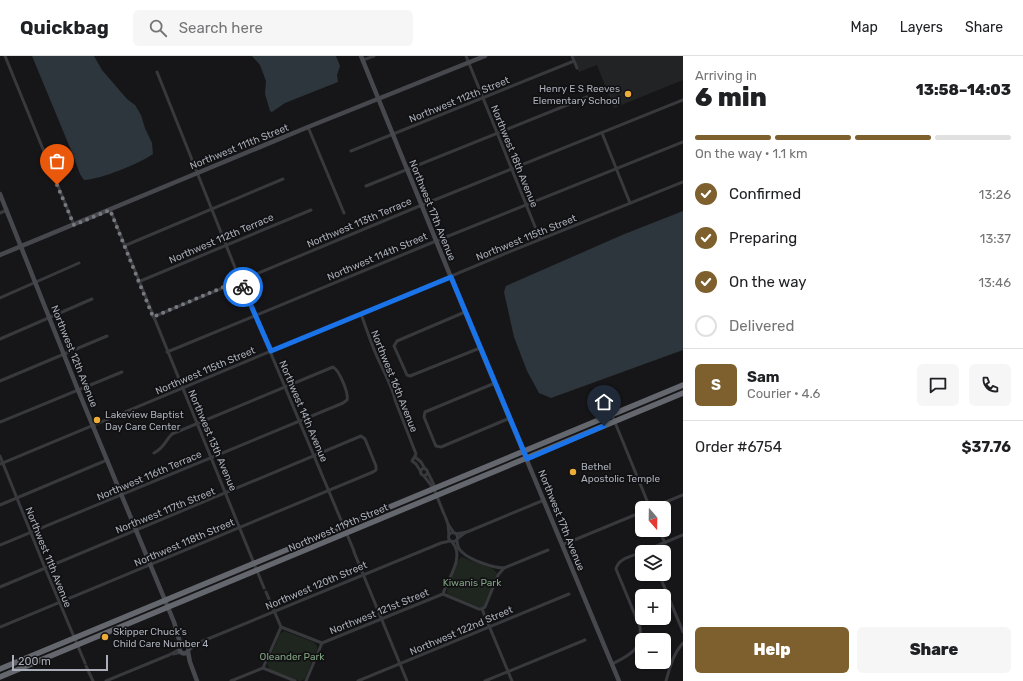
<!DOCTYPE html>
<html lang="en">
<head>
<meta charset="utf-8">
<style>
  :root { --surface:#fff; --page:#f6f6f6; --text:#202124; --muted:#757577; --line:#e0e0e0; --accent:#7d602d }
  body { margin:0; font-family:Rubik,sans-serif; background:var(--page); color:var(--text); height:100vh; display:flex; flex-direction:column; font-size:15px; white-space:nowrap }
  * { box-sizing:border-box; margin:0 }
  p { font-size:13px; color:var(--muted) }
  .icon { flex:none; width:22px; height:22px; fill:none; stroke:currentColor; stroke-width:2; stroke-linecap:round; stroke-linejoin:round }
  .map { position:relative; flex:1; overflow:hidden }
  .details { display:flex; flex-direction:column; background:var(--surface); width:340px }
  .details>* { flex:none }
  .needle { width:26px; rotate:160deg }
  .controls { position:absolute; left:635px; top:445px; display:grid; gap:8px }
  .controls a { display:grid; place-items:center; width:36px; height:36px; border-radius:6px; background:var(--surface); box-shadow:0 1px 3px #0004; font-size:20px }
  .scale { position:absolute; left:12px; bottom:10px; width:96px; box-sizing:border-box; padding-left:4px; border:2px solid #a9aeb8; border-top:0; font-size:11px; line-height:14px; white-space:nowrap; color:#a9aeb8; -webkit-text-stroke:3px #111113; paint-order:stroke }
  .pin { position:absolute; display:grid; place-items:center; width:34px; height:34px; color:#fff; margin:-41px -17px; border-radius:50% 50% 50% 0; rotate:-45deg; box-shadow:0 0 4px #0007 }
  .pin .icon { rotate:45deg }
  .courier { position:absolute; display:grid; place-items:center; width:40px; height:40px; margin:-20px; border:3px solid #1a73e8; border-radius:50%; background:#fff; color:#222; box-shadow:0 1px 5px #0007 }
  .head em { font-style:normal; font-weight:800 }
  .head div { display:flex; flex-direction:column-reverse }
  .head { display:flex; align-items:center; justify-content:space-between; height:68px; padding:0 12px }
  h1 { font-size:26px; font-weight:800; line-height:30px }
  .bar { display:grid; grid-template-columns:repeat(4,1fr); gap:6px 4px; align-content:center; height:48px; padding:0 12px }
  .bar i { height:5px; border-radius:3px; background:var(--line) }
  .bar .selected { background:var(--accent) }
  .bar p { grid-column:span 4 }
  .line { display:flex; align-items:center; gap:10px; padding:0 12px; border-top:1px solid var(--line) }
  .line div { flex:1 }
  .round { display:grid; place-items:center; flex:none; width:42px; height:42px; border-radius:6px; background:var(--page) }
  ol { padding:0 12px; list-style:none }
  li { display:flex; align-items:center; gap:12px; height:44px }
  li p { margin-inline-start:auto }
  li .icon { padding:4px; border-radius:50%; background:var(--accent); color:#fff; stroke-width:4 }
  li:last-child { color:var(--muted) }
  li i { width:22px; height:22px; border:2px solid var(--line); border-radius:50% }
  .action { display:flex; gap:8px; margin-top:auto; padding:8px 12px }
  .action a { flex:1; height:46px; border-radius:6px; background:var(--accent); color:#fff; font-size:16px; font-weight:800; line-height:46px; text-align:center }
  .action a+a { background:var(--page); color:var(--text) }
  header { display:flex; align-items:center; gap:24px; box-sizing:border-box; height:56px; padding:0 20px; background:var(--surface); border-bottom:1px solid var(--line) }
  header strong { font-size:19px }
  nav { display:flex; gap:22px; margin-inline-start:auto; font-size:14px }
  .search { width:280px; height:36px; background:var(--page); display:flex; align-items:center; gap:10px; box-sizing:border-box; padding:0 14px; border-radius:6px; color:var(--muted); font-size:15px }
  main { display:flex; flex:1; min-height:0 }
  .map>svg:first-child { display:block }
  .built { fill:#222325 }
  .green { fill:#1f261f }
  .water { fill:#2d363c }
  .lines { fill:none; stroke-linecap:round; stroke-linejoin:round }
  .street { stroke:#38393d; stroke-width:3 }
  .secondary { stroke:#46484d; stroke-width:4.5 }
  .highway { stroke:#64676e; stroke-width:5.5 }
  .done { stroke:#767980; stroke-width:4; stroke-dasharray:0 7.2 }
  .route { stroke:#1a73e8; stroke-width:5 }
  .poi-dot { fill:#eeac38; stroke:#111113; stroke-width:1.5 }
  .labels { text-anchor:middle; stroke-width:3.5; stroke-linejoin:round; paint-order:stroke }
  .poi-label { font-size:10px; fill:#a9aeb8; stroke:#111113; text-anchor:start }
  .street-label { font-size:10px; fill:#a9aeb8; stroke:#111113 }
  .park-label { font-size:10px; fill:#80a381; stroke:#111113 }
</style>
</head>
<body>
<header>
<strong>Quickbag</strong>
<div class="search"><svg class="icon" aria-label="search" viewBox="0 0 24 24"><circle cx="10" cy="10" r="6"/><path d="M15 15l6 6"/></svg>Search here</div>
<nav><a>Map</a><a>Layers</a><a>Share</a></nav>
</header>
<main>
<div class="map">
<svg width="683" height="625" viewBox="0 0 683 625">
  <rect width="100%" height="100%" fill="#161618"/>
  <!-- built -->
  <polygon class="built" points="573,0 683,0 683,24 614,52 597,9 579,16"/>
  <!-- green -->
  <g class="green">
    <path d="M462,501L493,513L497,517L484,550L482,552L450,539L447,537C446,530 456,504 462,501Z"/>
    <polygon points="284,575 313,586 317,590 317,593 305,623 300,625 270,614 267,608 280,578"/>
  </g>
  <!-- water -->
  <g class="water">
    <path d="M32,0H94L102,14L127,43L135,49L141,59L145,72L152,87L153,98C141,107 99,124 84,124L80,118L73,99Z"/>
    <polygon points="252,0 336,0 340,10 337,19 338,26 285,47 272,56 270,55 265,38 266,25 260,9"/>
    <polygon points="683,155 683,294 551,342 539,337 527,315 514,281 504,236 506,230 622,179"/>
  </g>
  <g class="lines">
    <!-- street -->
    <g class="street">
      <polyline points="5,0 74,169"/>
      <polyline points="466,0 540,183"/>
      <polyline points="572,0 577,12"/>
      <polyline points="363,4 374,0"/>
      <polyline points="157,16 240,224 354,495"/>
      <polyline points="308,71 344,157"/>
      <polyline points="602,77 630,147"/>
      <polyline points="351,95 574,5"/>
      <polyline points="366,130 587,41"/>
      <polyline points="110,153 264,532"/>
      <polyline points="0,157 7,154"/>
      <polyline points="124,190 283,123"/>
      <polyline points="138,226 311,154"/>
      <polyline points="0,242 79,207"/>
      <polyline points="465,256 397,285 394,290 407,319 410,320 480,292"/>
      <path d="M361,258C367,274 372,291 380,307C385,318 393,333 395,344L416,398L412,405L416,408L421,416"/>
      <polyline points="153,261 422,149 683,44"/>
      <polyline points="0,283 92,243"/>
      <polyline points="167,296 436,185 683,86"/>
      <polyline points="0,325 107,280"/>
      <polyline points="495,327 425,356 424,361 435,388 436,390 441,391 510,362"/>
      <polyline points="612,359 650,452"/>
      <polyline points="0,366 122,316"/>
      <polyline points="0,400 45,512 85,607"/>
      <polyline points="415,401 421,406 425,413"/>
      <polyline points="0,408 504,198 683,126"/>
      <circle cx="424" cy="416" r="3.5"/>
      <polyline points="428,417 434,429 434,433 444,458"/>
      <polyline points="424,420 434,433"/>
      <polyline points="0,449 107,404"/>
      <polyline points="651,452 683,439"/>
      <polyline points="445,460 448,468 449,479"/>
      <polyline points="448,468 454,477"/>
      <polyline points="659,474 665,487"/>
      <circle cx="453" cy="481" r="4.5"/>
      <polyline points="456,478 467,476 544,444"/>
      <polyline points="458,482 466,476"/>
      <path d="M457,484C457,489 458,493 462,496C470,504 493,512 504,512L548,494"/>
      <path d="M0,489L343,347L347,344C349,337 339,314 333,311L172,378C164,386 165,391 154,397"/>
      <polyline points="562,489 642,456"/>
      <polyline points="354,496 407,625"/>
      <polyline points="642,496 683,479"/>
      <polyline points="659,518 683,576"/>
      <polyline points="0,531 361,380 365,383 376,410 376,414 373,416 0,571"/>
      <path d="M443,538L444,535C449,521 465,500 452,486"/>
      <polyline points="443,538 479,553 482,553"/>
      <polyline points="482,553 512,625"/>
      <polyline points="482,553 485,551 498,519 504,512"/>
      <polyline points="281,571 322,587"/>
      <polyline points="322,587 443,538"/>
      <polyline points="187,590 198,587 441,487 450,485"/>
      <polyline points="189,594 197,588"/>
      <polyline points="173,598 182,596"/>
      <path d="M612,608C629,599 643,594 640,571L616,513C618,502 633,500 642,496"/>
      <polyline points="86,610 93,625"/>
      <polyline points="263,612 281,571 266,536"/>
      <polyline points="263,612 295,625"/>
      <polyline points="106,625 169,599 180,593"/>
      <polyline points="231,625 263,612"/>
      <polyline points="306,625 322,587"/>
      <polyline points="358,625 569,538"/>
      <polyline points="485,625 585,584"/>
      <path d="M666,625C670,611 673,598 683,587"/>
    </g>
    <!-- secondary -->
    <g class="secondary">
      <polyline points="361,0 465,256 619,625"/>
      <polyline points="0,138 78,334 174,566 181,590"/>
      <polyline points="0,199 308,71 485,0"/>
      <circle cx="184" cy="593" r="4.5"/>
      <polyline points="188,596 190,606 197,625"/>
    </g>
    <!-- highway -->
    <g class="highway">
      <polyline points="0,613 683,329"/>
      <polyline points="0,621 683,337"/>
    </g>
  </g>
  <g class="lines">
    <!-- done -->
    <polyline class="done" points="57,129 74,169 110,154 153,261 240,224 243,231"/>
    <!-- route -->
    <polyline class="route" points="243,231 271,295 451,221 527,403 604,370"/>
  </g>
  <!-- markers -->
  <g class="poi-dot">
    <circle cx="628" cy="38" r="4"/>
    <circle cx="97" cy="364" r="4"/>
    <circle cx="573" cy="416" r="4"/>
    <circle cx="105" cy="581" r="4"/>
  </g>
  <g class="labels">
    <!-- poi labels -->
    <g class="poi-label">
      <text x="620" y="36" text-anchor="end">Henry E S Reeves<tspan x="620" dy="12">Elementary School</tspan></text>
      <text x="105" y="362">Lakeview Baptist<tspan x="105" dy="12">Day Care Center</tspan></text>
      <text x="581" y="414">Bethel<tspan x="581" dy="12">Apostolic Temple</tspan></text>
      <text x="113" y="579">Skipper Chuck's<tspan x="113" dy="12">Child Care Number 4</tspan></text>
    </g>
    <!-- street labels -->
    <g class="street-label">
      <text transform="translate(459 43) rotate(-22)" y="4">Northwest 112th Street</text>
      <text transform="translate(239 90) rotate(-22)" y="4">Northwest 111th Street</text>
      <text transform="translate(515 100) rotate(68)" y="4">Northwest 18th Avenue</text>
      <text transform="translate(433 154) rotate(68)" y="4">Northwest 17th Avenue</text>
      <text transform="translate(359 166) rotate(-23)" y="4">Northwest 113th Terrace</text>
      <text transform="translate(526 181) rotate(-22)" y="4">Northwest 115th Street</text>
      <text transform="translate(221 182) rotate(-23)" y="4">Northwest 112th Terrace</text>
      <text transform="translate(377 200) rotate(-23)" y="4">Northwest 114th Street</text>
      <text transform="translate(75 300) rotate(68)" y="4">Northwest 12th Avenue</text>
      <text transform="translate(205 314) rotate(-23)" y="4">Northwest 115th Street</text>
      <text transform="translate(395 325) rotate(68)" y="4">Northwest 16th Avenue</text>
      <text transform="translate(304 355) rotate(67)" y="4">Northwest 14th Avenue</text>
      <text transform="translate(213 384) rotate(67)" y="4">Northwest 13th Avenue</text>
      <text transform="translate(149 419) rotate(-23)" y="4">Northwest 116th Terrace</text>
      <text transform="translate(165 454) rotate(-22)" y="4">Northwest 117th Street</text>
      <text transform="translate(562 464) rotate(68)" y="4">Northwest 17th Avenue</text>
      <text transform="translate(338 471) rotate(-23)" y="4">Northwest 119th Street</text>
      <text transform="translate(184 486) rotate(-23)" y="4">Northwest 118th Street</text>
      <text transform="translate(49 501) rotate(68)" y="4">Northwest 11th Avenue</text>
      <text transform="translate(316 529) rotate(-23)" y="4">Northwest 120th Street</text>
      <text transform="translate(379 555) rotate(-22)" y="4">Northwest 121st Street</text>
      <text transform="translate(461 574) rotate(-23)" y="4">Northwest 122nd Street</text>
    </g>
    <!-- park labels -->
    <g class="park-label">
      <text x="472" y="530">Kiwanis Park</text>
      <text x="292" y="604">Oleander Park</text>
    </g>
  </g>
</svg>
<div class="controls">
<a><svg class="needle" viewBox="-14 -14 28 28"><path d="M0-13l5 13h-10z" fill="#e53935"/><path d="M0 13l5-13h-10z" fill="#757577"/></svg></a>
<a><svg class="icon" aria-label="layers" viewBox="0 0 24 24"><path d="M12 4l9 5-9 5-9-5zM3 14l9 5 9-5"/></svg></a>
<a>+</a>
<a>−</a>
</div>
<div class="scale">200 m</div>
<div class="pin" style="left:57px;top:129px;background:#ea580c"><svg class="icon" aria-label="bag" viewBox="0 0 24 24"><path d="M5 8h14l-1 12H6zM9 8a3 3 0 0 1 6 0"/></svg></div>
<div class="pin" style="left:604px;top:370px;background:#1f2937"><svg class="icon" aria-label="home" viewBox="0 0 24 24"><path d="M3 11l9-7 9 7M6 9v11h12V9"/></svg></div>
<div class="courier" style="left:243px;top:231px"><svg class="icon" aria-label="bike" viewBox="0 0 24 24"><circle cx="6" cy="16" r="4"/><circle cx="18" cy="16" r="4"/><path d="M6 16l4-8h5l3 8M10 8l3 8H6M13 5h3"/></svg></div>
</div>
<section class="details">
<div class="head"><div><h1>6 min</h1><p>Arriving in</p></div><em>13:58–14:03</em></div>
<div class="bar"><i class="selected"></i><i class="selected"></i><i class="selected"></i><i></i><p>On the way · 1.1 km</p></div>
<ol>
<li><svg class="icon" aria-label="check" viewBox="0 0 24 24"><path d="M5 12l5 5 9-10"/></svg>Confirmed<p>13:26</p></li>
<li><svg class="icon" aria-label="check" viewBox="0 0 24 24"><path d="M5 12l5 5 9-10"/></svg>Preparing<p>13:37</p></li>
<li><svg class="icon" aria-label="check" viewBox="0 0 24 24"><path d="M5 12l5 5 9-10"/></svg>On the way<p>13:46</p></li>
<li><i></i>Delivered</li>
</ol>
<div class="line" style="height:72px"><b class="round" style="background:var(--accent);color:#fff">S</b><div><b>Sam</b><p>Courier · 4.6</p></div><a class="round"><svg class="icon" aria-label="chat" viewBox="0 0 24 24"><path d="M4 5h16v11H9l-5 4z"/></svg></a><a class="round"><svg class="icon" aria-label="phone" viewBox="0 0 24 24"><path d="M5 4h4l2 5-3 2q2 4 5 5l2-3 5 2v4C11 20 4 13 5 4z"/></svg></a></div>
<div class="line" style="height:52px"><div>Order #6754</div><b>$37.76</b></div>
<div class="action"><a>Help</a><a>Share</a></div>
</section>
</main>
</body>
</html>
